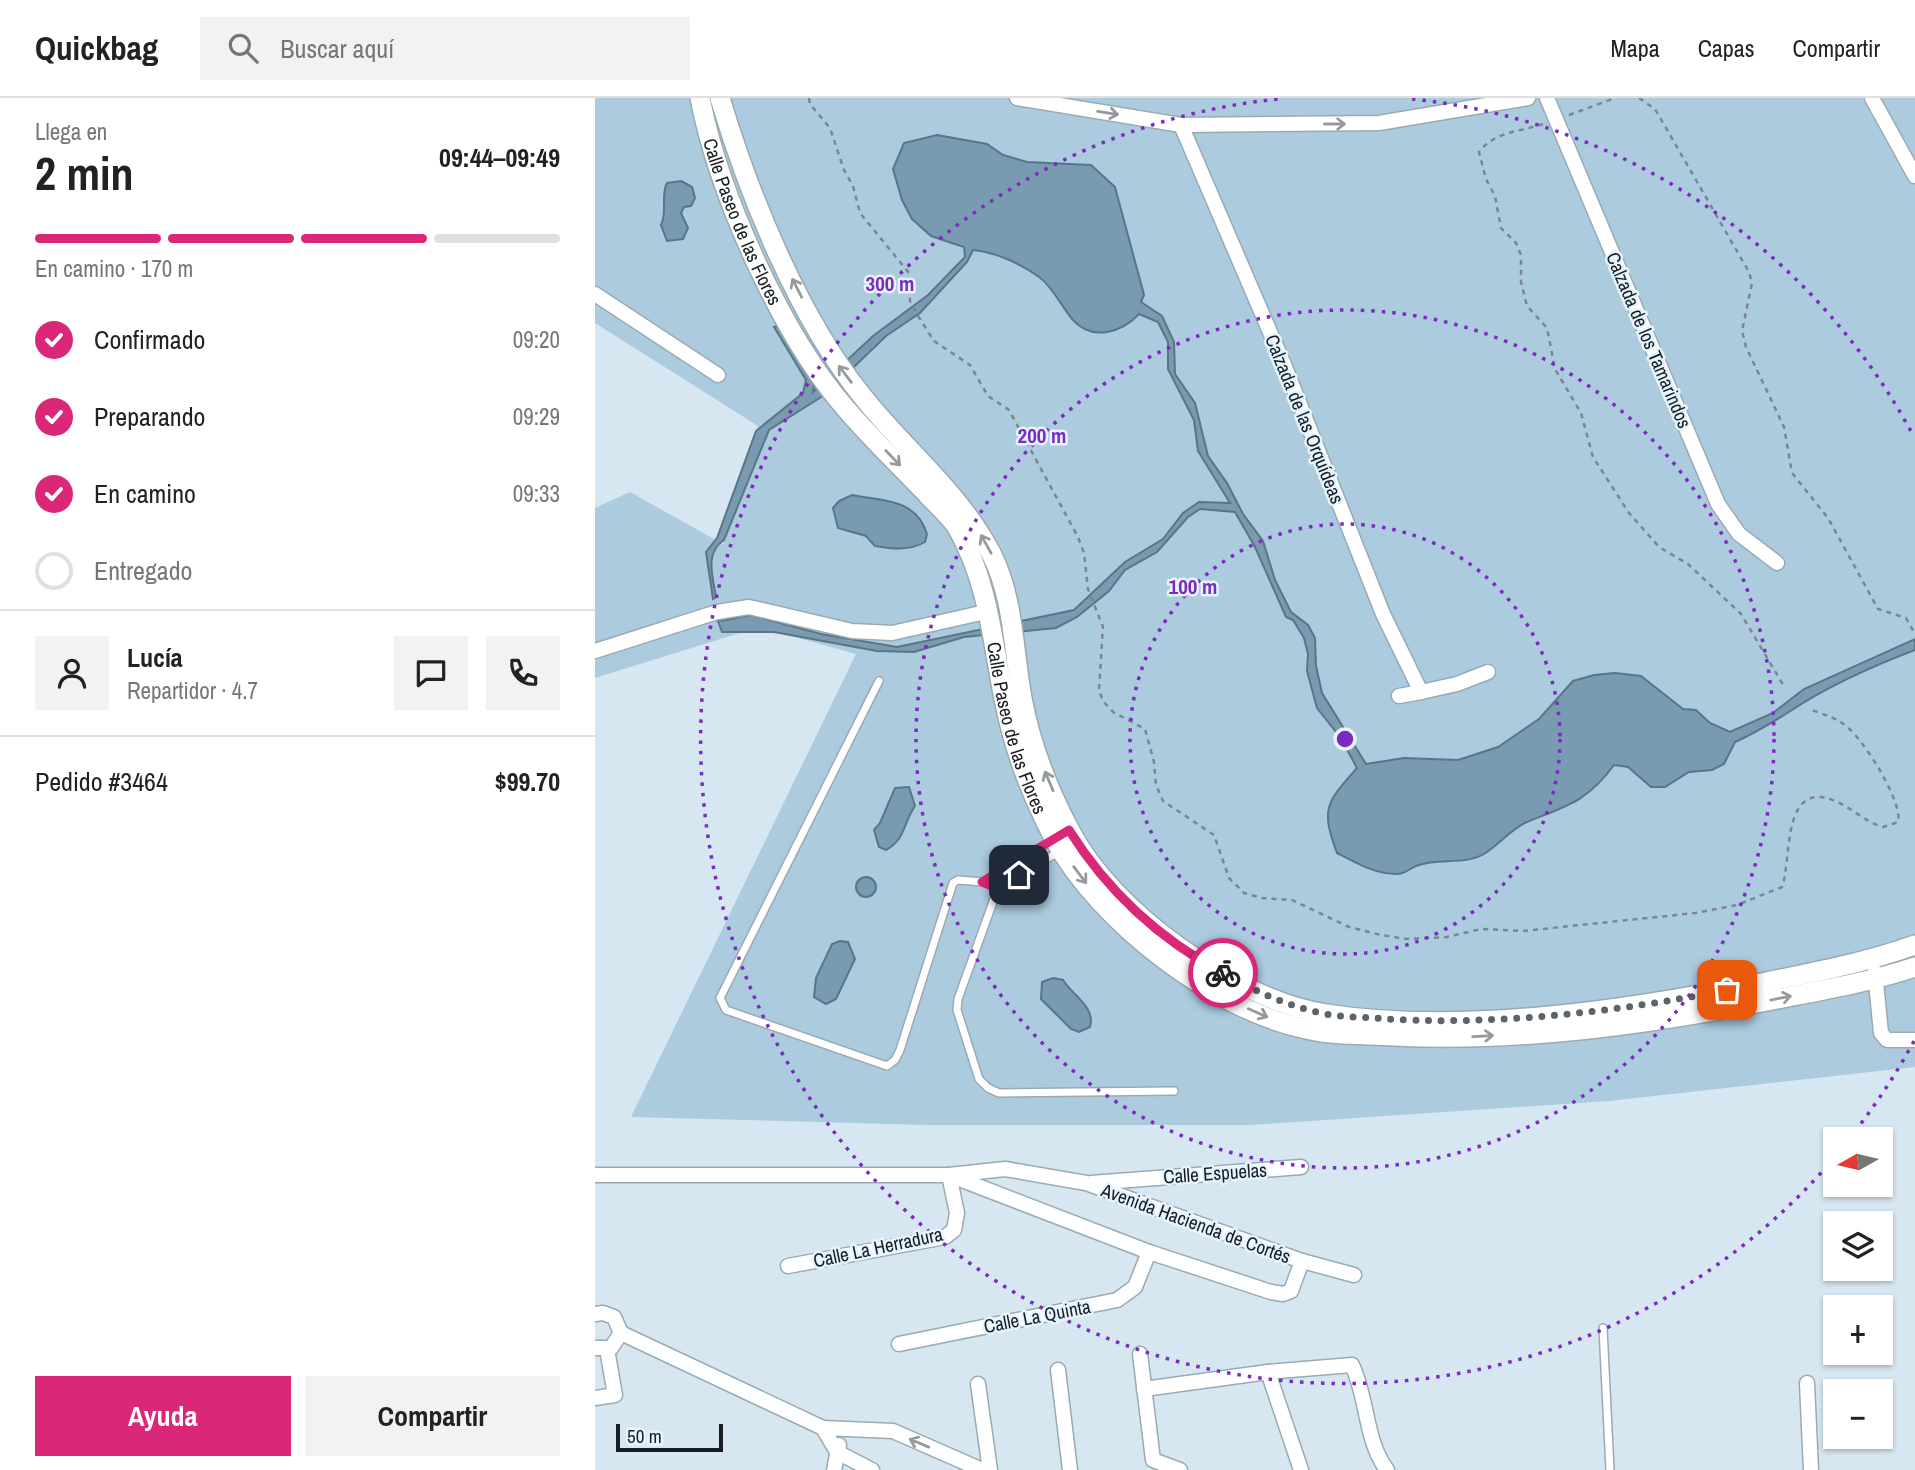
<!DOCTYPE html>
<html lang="es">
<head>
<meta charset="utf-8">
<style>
  :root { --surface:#fff; --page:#f2f2f2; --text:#222; --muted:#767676; --line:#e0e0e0; --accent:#db2777 }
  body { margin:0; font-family:"Archivo Narrow",sans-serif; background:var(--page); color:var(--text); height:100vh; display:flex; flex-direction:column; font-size:26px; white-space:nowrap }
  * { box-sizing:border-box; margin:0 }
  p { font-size:23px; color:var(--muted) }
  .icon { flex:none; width:38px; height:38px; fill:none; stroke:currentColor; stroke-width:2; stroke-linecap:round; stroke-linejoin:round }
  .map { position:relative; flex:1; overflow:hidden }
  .details { display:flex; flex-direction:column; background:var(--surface); width:595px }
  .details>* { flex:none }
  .needle { width:46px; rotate:262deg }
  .tools { position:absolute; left:1228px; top:1029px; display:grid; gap:14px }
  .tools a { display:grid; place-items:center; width:70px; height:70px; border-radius:0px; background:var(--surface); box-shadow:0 2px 5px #0004; font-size:35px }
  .scale { position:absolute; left:21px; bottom:18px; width:107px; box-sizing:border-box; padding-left:7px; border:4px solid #171d21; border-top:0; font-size:19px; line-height:24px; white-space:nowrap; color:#171d21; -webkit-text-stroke:5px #e6f4fd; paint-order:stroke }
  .pin { position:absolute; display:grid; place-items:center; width:60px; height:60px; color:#fff; margin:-30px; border-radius:14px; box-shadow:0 4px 10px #0006 }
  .courier { position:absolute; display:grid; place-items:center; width:70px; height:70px; margin:-35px; border:5px solid #db2777; border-radius:50%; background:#fff; color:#222; box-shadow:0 2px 9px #0007 }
  .summary em { font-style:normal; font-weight:700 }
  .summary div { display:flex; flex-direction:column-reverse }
  .summary { display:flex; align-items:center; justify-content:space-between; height:119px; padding:0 35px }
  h1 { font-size:46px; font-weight:700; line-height:52px }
  .bar { display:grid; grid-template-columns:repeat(4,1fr); gap:10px 7px; align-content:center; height:84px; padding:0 35px }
  .bar i { height:9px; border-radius:5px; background:var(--line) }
  .bar .selected { background:var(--accent) }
  .bar p { grid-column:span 4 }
  .line { display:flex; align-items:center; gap:18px; padding:0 35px; border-top:2px solid var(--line) }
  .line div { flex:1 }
  .round { display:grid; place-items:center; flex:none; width:74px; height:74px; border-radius:0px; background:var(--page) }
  ol { padding:0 35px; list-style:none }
  li { display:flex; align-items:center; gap:21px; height:77px }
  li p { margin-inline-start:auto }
  li .icon { padding:7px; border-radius:50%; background:var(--accent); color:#fff; stroke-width:4 }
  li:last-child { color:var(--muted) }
  li i { width:38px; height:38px; border:4px solid var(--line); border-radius:50% }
  .button { display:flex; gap:14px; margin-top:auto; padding:14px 35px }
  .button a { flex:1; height:80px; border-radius:0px; background:var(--accent); color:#fff; font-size:28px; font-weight:700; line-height:80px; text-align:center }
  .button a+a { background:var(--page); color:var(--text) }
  header { display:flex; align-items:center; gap:42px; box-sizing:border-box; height:98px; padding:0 35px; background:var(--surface); border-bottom:2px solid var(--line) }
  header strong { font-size:33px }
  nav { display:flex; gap:38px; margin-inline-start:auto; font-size:24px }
  .search { width:490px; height:63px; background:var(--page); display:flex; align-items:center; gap:18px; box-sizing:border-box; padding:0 24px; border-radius:0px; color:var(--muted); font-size:26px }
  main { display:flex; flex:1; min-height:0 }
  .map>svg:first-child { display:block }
  .green { fill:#accbdf }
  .water { fill:#789bb1; stroke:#5b7586; stroke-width:2 }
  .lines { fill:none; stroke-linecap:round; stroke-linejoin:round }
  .lane-casing { stroke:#9aaab4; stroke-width:10 }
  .street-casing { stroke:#9aaab4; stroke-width:17 }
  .secondary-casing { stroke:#9aaab4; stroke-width:22 }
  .path { stroke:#7b868e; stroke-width:2.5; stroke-dasharray:5 5; stroke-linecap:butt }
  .lane { stroke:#fff; stroke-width:7 }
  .street { stroke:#fff; stroke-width:14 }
  .secondary { stroke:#fff; stroke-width:19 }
  .oneway { stroke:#97999b }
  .done { stroke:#5a646a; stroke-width:7; stroke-dasharray:0 12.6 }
  .route { stroke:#db2777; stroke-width:9 }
  .ring { fill:none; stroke:#7b2cbf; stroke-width:3.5; stroke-dasharray:3.5 7 }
  .labels { text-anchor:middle; stroke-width:5; stroke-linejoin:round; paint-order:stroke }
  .street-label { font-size:19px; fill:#171d21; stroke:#e6f4fd }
  .centre { fill:#7b2cbf; stroke:#e6f4fd; stroke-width:3.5 }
  .ring-label { font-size:21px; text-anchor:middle; font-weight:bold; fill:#7b2cbf; stroke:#e6f4fd; stroke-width:5; stroke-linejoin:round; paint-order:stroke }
</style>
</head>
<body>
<header>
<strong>Quickbag</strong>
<div class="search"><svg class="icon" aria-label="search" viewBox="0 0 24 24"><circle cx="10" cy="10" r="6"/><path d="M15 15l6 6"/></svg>Buscar aquí</div>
<nav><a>Mapa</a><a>Capas</a><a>Compartir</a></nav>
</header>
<main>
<section class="details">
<div class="summary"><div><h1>2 min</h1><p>Llega en</p></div><em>09:44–09:49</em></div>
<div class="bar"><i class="selected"></i><i class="selected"></i><i class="selected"></i><i></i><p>En camino · 170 m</p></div>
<ol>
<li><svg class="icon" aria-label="check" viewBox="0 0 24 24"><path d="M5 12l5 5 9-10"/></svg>Confirmado<p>09:20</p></li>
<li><svg class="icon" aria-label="check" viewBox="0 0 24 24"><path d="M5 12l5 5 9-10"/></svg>Preparando<p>09:29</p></li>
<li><svg class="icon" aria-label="check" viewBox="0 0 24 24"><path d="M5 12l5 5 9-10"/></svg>En camino<p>09:33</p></li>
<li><i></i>Entregado</li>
</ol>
<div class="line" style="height:126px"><a class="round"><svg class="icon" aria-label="person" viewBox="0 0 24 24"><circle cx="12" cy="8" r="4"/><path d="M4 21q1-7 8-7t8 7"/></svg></a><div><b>Lucía</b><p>Repartidor · 4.7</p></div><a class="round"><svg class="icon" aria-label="chat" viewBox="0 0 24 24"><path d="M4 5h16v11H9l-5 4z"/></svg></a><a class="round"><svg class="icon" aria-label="phone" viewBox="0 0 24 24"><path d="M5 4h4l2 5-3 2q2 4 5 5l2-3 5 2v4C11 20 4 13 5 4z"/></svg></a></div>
<div class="line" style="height:91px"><div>Pedido #3464</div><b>$99.70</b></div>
<div class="button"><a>Ayuda</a><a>Compartir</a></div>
</section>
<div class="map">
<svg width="1320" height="1372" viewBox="0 0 1320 1372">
  <rect width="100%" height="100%" fill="#d7e7f2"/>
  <!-- green -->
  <polygon class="green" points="0,0 1320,0 1320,969 1014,1003 656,1027 331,1027 36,1019 261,556 164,529 0,580 0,410 35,394 128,446 163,328 0,225"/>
  <!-- water -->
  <g class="water">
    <path d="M342,37L392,46L408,57L432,64L496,67L520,89L549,197L546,204L567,218L579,244L580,276L600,305L613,358L632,385L648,416L668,443L680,482L696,514L713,527L720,540L721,568L727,595L771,666L809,660L863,662L903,649L944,621L978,583L999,577L1020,575L1046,578L1088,611L1101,612L1115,625L1135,634L1178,615L1209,591L1320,541V552C1278,568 1235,587 1197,612C1178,624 1161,635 1140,644L1129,666L1117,672L1094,674L1070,689H1056L1033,669L1019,667C992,704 971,708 932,724C916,731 904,747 889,756C868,768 842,759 821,768C814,771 810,776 802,776C780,776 761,765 742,755C725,710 732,704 762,670L745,639L722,610L712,573L713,556L709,540L698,522L691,519L660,449L640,414L605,411L593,419L562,454L530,472L514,493L482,519L461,530L369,539L319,554L282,553L179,534H127L120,515L127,523L155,517L226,536L302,549L479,512L530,464L568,441L588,415L604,404L635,405L603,353L599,322L573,271V244L563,224L544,216C527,234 498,244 478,222C466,208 458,189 444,179C425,165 400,154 378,152L372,164L325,215L291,238L231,296L174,332L129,442C109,455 118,479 121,499L118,501L111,454L122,440L161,333L208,295L211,282L179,229L188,227L220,282L218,294L278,238L333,197L370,159L369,149L336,138L317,121L307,102L298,71L309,45Z"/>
    <path d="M86,83L97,89L100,100L96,108L89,109L86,115L93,130L88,141L72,143L66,127C73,113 65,99 72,85Z"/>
    <path d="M257,397C287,403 321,400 332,436L330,444C314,453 297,451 280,448L271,438L243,430L238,410L244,403Z"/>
    <path d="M314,689L320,708C308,725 311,741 291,752L284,749L279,732L285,725L300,690Z"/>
    <circle cx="271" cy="789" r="10"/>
    <polygon points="245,843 253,844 260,861 241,901 231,906 219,899 221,880 237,846"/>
    <path d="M458,880L468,882C477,897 501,909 495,929L484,934L476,931L446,901L447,884Z"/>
  </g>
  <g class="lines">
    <defs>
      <g id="lane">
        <polyline points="284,583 125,900 131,912 292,968 300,962 305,952 358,785 363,782 388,784 403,790"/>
        <polyline points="388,784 459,741"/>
        <polyline points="403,790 363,901 362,912 384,981 393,990 404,995 579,993"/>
        <polyline points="403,790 465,753"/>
        <polyline points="1008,1230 1015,1372"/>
      </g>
      <g id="street">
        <polyline points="422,0 586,27 784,25 933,0"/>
        <polyline points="952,0 1123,406 1144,436 1182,465"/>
        <polyline points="1277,0 1320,78"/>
        <polyline points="586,27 690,269 788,516 826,594 804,598"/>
        <polyline points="0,196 123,277"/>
        <polyline points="0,553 122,514 154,509 257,533 297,535 395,513"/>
        <polyline points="826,594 862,586 893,574"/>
        <polyline points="1280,874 1286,935 1292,942 1320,942"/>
        <polyline points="0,1077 354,1077 554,1154 676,1194 688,1196 696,1193 707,1163"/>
        <polyline points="496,1085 706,1069"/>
        <polyline points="193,1168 350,1139 359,1132 362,1115 354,1077 410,1071 491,1085 707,1163 759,1177"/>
        <polyline points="0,1216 8,1215 19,1219 26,1235 16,1250 0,1250"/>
        <polyline points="26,1235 228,1330 298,1333 387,1372"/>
        <polyline points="304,1246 522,1202 540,1189 554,1154"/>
        <polyline points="545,1256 558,1362 585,1372"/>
        <polyline points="463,1272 475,1372"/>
        <polyline points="673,1274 706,1372"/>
        <polyline points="1212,1285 1216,1372"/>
        <polyline points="383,1286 395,1372"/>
        <path d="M549,1291L673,1274L757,1267C773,1301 770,1343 792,1372"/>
        <polyline points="0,1300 20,1297 12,1251"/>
        <polyline points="228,1330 242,1354 277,1372"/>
        <polyline points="239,1372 244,1347"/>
      </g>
      <g id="secondary">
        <path id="s1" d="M105,0C124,97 187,238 252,312C277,341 305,368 332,396C342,407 354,417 362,429C400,496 397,563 417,635C427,672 442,708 460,742C505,824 619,912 711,931C740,938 771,936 800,938C925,944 1050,927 1172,903C1222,893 1272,885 1320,869"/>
        <path d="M125,0C154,97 204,221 268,299C310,352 364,394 396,455C419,500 418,551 427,600C435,644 453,691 474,731C515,813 640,902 731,916C866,937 1033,912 1167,885C1219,874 1270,865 1320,847"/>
      </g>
    </defs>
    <!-- lane casing -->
    <use href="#lane" class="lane-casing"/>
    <!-- street casing -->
    <use href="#street" class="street-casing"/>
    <!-- secondary casing -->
    <use href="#secondary" class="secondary-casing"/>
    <!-- path -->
    <g class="path">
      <path d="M214,0L215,6L235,30L249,72L258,88L265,115L314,175L315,203L323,218L339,243L375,267L393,298L414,312L483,439L489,455L493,491L508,529L504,592L508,603L518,614L550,631L559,664L561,687L568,703L619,737L634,780L649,795L667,800L697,802L754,829L786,837L811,841L852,839L886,831L928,833L1100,815L1142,807L1187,789C1197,762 1186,680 1240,703C1257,710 1270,724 1288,729L1303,724C1308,704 1269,642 1252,629C1242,620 1230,617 1217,612"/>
      <polyline points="1044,0 1060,11 1154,174 1157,185 1147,233 1151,249 1189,329 1197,375 1233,420 1283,511 1311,520 1320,536"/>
      <polyline points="974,17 1020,0"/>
      <path d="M948,26C925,34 900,33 884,54L891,81L900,98L906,130L921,145L926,157V184L932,208L952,230L960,271L986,315L998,359L1034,415L1064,449L1093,466L1146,516L1190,590"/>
    </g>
    <!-- lane -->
    <use href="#lane" class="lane"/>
    <!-- street -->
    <use href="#street" class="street"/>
    <!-- secondary -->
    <use href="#secondary" class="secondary"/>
  </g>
  <!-- one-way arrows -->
  <defs><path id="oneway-shaft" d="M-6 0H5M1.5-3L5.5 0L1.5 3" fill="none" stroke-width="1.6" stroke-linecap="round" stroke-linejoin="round" transform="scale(1.75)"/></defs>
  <g class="oneway">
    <use href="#oneway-shaft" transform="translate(513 15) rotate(9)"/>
    <use href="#oneway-shaft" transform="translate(740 26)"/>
    <use href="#oneway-shaft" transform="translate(202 190) rotate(-117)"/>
    <use href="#oneway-shaft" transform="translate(250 276) rotate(-127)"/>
    <use href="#oneway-shaft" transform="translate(298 360) rotate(46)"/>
    <use href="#oneway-shaft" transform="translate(391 446) rotate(-119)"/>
    <use href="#oneway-shaft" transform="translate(454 683) rotate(-113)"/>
    <use href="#oneway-shaft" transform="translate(485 777) rotate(53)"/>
    <use href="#oneway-shaft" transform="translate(1186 900) rotate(-11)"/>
    <use href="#oneway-shaft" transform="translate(663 915) rotate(24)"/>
    <use href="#oneway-shaft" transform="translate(888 938) rotate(-3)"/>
    <use href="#oneway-shaft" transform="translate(324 1345) rotate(-157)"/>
  </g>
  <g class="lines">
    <!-- done -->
    <path class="done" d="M628,875C660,893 690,907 726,915C743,919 761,919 779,920C890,929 1023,914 1132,892"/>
    <!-- route -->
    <path class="route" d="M424,777L403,790L387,784L474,732C513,794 564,841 628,875"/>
  </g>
  <!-- distance rings -->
  <g class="ring">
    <circle cx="750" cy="641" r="215"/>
    <circle cx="750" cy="641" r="429"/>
    <path d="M1319 943A644 644 0 0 1 1257 1037M1240 1059A644 644 0 1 1 683 1M817 1A644 644 0 0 1 1319 339"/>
  </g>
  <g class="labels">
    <!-- street labels -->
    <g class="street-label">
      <text dy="7" stroke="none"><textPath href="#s1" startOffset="131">Calle Paseo de las Flores</textPath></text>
      <text transform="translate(1054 242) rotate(67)" y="7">Calzada de los Tamarindos</text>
      <text transform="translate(710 321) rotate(68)" y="7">Calzada de las Orquídeas</text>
      <text dy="7" stroke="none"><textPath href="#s1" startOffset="719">Calle Paseo de las Flores</textPath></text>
      <text transform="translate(620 1075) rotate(-4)" y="7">Calle Espuelas</text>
      <text transform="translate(601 1125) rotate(20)" y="7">Avenida Hacienda de Cortés</text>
      <text transform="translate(283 1149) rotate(-12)" y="7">Calle La Herradura</text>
      <text transform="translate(442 1218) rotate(-11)" y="7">Calle La Quinta</text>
    </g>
  </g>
  <circle cx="750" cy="641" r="10" class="centre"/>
  <g class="ring-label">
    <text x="295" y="193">300 m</text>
    <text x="447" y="345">200 m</text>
    <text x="598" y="496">100 m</text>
  </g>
</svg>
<div class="tools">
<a><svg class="needle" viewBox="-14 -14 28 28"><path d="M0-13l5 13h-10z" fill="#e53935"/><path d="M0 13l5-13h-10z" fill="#767676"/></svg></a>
<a><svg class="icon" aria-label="layers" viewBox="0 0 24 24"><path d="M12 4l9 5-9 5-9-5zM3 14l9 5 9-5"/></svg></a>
<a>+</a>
<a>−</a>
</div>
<div class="scale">50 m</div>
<div class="pin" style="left:1132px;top:892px;background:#ea580c"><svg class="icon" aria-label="bag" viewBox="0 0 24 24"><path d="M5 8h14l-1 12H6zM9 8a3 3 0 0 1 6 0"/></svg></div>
<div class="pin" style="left:424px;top:777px;background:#1f2937"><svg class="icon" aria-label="home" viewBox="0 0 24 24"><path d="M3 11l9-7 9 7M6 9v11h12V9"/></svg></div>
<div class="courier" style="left:628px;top:875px"><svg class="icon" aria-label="bike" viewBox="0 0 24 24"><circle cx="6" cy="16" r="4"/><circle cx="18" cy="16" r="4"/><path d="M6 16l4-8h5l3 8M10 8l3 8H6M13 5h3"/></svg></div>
</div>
</main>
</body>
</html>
